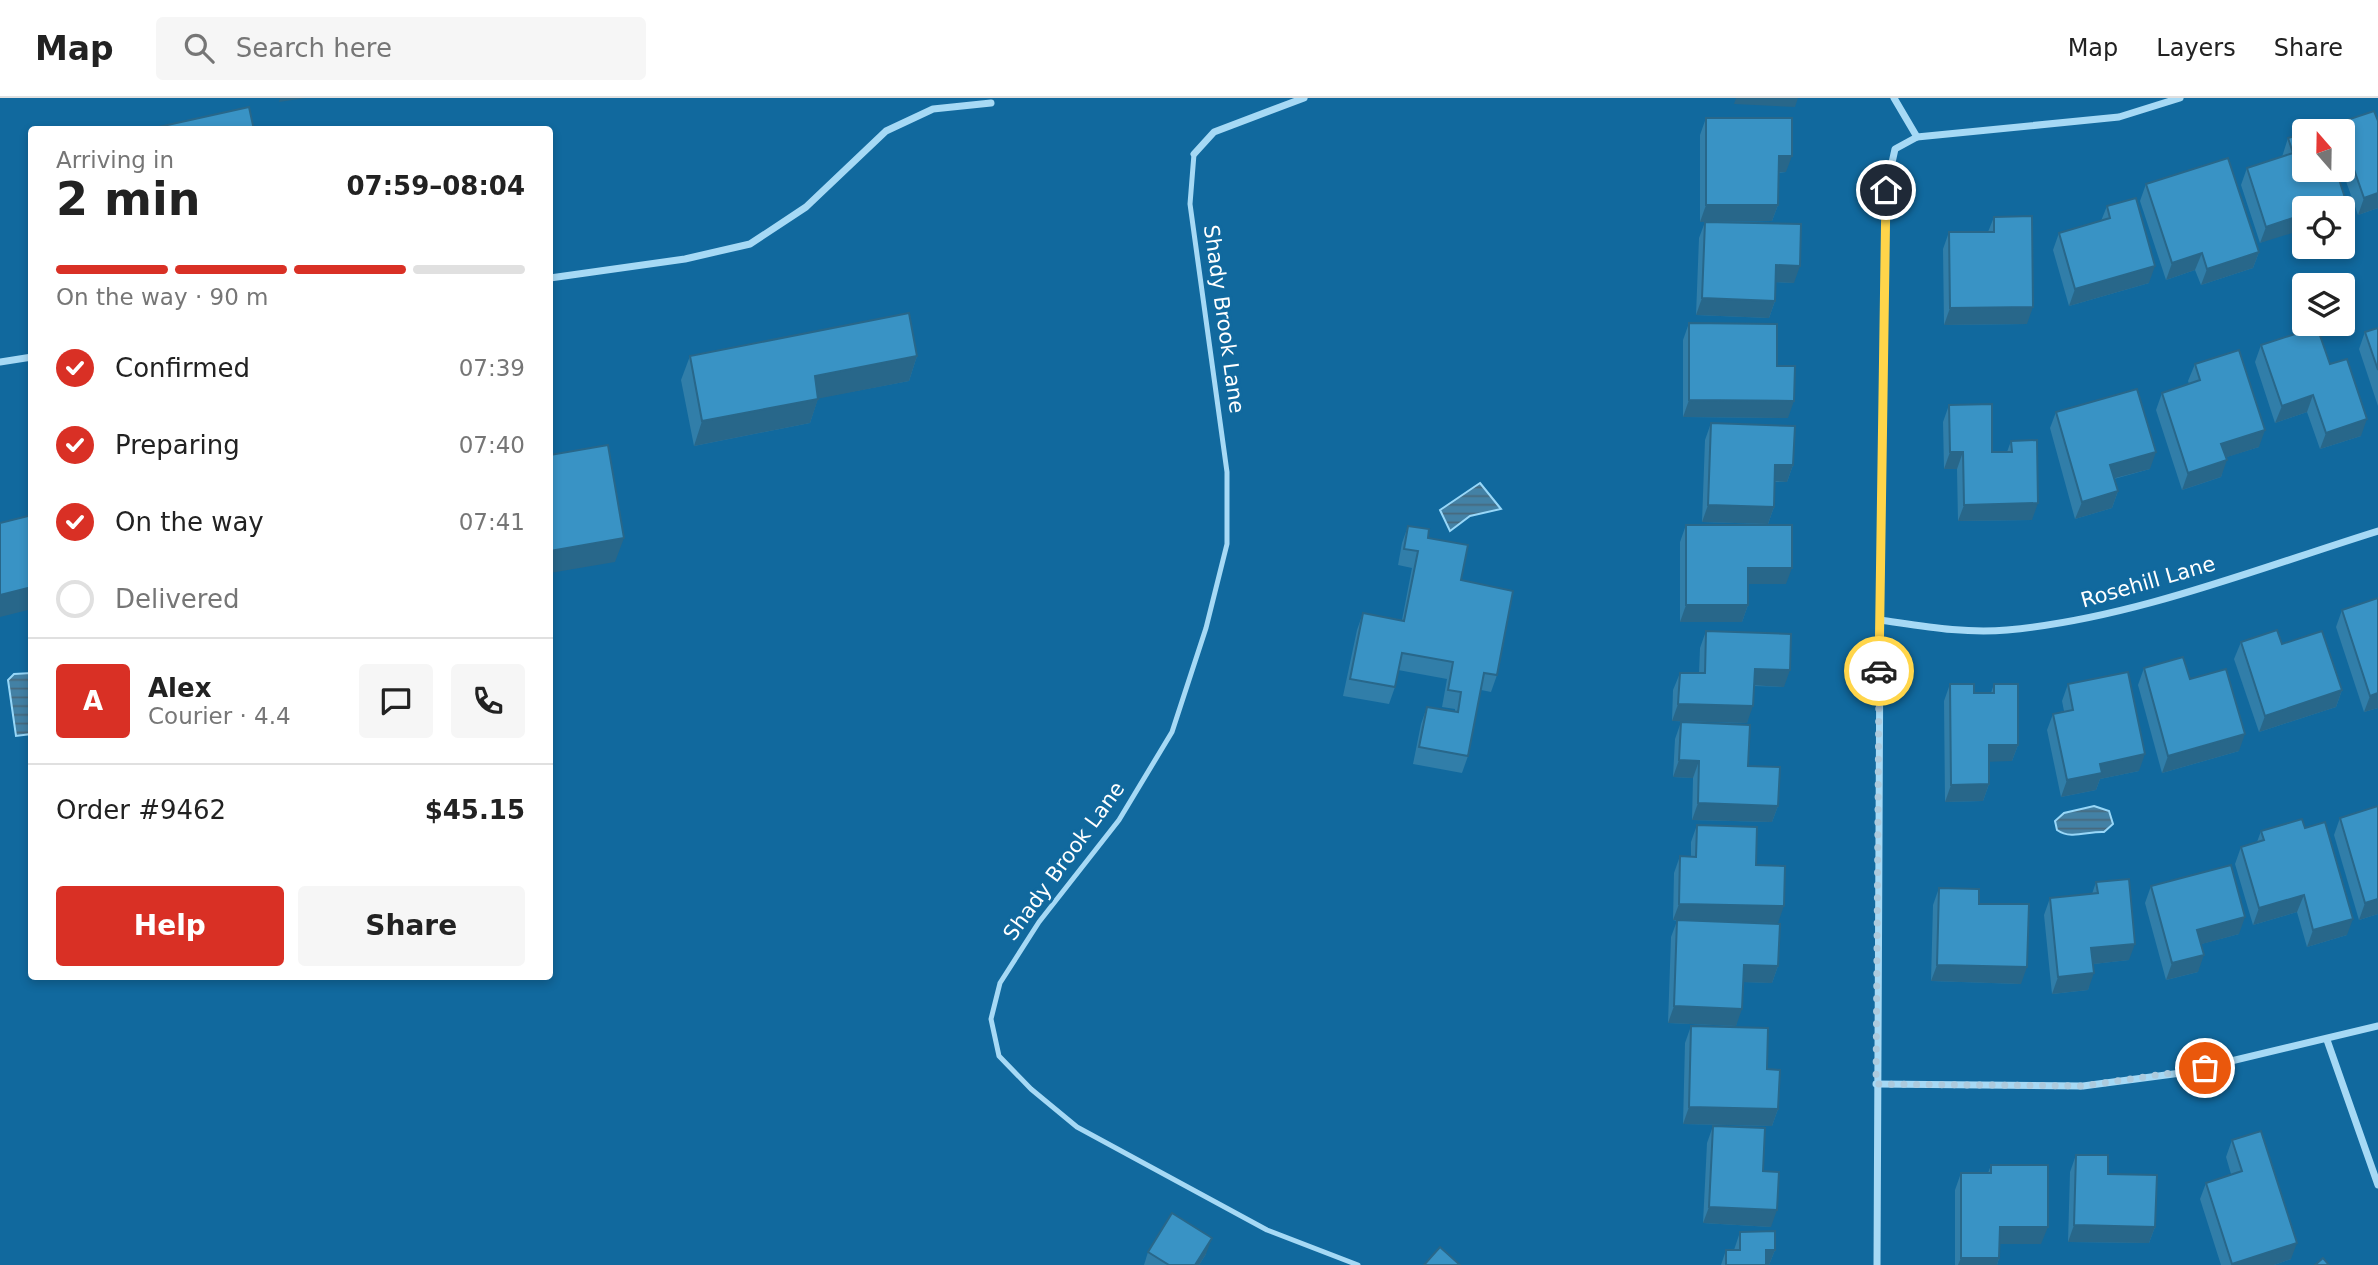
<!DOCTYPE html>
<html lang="en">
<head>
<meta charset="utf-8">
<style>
  :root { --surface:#fff; --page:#f6f6f6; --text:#222; --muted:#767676; --line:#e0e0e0; --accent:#d93025 }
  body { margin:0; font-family:"DejaVu Sans",sans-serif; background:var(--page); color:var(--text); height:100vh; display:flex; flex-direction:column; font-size:26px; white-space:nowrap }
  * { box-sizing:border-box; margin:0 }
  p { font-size:23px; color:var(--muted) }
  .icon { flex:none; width:38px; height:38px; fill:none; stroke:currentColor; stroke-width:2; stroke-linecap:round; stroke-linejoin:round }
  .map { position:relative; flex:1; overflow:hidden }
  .drawer { position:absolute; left:28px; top:28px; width:525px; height:854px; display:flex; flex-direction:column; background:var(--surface); border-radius:7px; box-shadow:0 4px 10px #0003 }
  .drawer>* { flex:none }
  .needle { width:46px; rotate:340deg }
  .fabs { position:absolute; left:2292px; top:21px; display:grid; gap:14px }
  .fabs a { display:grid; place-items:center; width:63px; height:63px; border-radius:7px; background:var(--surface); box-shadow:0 4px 10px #0003; font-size:35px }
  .pin { position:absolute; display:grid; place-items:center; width:60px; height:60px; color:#fff; margin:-30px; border:4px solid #fff; border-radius:50%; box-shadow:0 2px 7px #0007 }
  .courier { position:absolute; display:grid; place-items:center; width:70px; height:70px; margin:-35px; border:5px solid #ffd54a; border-radius:50%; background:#fff; color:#222; box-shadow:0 2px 9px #0007 }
  .headline em { font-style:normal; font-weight:800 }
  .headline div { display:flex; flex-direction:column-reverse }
  .headline { display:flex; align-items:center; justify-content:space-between; height:119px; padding:0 28px }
  h1 { font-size:46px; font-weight:800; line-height:52px }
  .bar { display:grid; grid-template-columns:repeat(4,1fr); gap:10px 7px; align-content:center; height:84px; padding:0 28px }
  .bar i { height:9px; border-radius:5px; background:var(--line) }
  .bar .active { background:var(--accent) }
  .bar p { grid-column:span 4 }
  .line { display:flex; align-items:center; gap:18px; padding:0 28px; border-top:2px solid var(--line) }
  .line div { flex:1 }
  .round { display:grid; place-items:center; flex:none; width:74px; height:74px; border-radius:7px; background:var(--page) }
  ol { padding:0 28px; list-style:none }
  li { display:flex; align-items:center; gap:21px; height:77px }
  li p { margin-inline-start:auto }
  li .icon { padding:7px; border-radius:50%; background:var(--accent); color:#fff; stroke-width:4 }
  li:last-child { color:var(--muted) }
  li i { width:38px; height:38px; border:4px solid var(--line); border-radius:50% }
  .action { display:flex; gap:14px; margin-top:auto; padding:14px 28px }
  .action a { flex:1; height:80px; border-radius:7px; background:var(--accent); color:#fff; font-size:28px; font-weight:800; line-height:80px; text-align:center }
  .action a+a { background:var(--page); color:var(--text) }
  header { display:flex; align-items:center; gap:42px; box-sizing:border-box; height:98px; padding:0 35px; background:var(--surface); border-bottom:2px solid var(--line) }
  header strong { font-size:33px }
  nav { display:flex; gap:38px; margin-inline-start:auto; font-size:24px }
  .search { width:490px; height:63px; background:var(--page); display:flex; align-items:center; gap:18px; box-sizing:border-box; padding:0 24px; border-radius:7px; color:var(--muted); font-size:26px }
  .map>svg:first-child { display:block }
  .water { fill:url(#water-rules); stroke:#98d7f8; stroke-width:2 }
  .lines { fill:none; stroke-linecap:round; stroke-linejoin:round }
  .service { stroke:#a6d9f5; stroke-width:5 }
  .minor { stroke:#a6d9f5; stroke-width:7 }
  .wall { fill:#317ea9 }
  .shaded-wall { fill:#28678a }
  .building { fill:#3993c5; stroke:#28678a; stroke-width:2 }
  .done { stroke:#accadd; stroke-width:7; stroke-dasharray:0 12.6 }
  .route { stroke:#ffd54a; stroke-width:9 }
  .labels { text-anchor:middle; stroke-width:6; stroke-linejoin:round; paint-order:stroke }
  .street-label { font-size:21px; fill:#fff; stroke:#11699e }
</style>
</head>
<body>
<header>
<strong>Map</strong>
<div class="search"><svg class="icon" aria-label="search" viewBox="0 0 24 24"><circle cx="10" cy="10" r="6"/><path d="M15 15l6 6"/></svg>Search here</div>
<nav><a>Map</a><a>Layers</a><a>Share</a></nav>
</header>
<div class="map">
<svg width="2378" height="1167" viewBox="0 0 2378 1167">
  <defs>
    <pattern id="water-rules" width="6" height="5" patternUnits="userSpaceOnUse" patternTransform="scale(1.75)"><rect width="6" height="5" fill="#4381a5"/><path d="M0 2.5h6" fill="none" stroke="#47697d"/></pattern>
  </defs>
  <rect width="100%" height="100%" fill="#11699e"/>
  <!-- water -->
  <g class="water">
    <polygon points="1480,385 1501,411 1470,418 1450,433 1440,412"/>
    <polygon points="31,575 31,636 16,638 8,582 14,576"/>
    <path d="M2094,708L2109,713L2113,726L2104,734C2088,733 2071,742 2057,732L2055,723L2064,715Z"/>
  </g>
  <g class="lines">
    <!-- service -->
    <polyline class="service" points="1194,56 1190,106 1227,374 1227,446 1206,530 1172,634 1119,722 1039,824 1000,885 991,921 999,958 1031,991 1077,1029 1267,1132 1358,1167"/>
    <!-- minor -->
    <g class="minor">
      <polyline points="1894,0 1917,39"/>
      <polyline points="1194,56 1214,34 1304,0"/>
      <polyline points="550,180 685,161 750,146 806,109 886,33 933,11 991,5"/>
      <polyline points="0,264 32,259"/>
      <path d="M1880,522C1922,528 1965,536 2007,532C2131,521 2259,470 2378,433"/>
      <polyline points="2327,942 2378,1087"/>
      <polyline points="1876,986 2083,988 2181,975 2378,928"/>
      <polyline points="1877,1167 1880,522 1886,92 1895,51 1917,39 2119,19 2180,0"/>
    </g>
  </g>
  <!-- wall -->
  <g class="wall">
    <polygon points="1706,20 1786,74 1779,75 1778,107 1772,123 1706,124 1794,185 1775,184 1775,203 1769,220 1696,217 1699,140 1705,124 1700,124 1700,37"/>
    <polygon points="2378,23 2378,110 2358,117 2342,72 2343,72 2343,33 2335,33 2338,25"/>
    <polygon points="2288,40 2346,103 2343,111 2260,145 2241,87 2247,70 2282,59"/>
    <polygon points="2146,86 2259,154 2253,170 2201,187 2195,172 2166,182 2140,103"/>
    <polygon points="2107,108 2149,185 2069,208 2053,152 2059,135 2101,123"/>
    <polygon points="1994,119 2027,226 1944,227 1943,151 1949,134 1988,134"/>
    <polygon points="1689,225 1777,268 1788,320 1683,319 1683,242"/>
    <polygon points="2378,230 2378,308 2359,251 2365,234"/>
    <polygon points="2261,247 2330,266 2361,338 2320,351 2307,314 2275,325 2255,264"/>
    <polygon points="690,258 917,258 909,283 818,300 810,325 694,348 681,282"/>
    <polygon points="2195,266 2259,349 2226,359 2221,379 2182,392 2156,312 2162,295 2189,286 2188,283"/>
    <polygon points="1949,307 1992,354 2007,354 2011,343 2032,422 1958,423 1957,371 1944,371 1943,324"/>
    <polygon points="2056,314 2150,371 2114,381 2118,393 2112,410 2075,421 2050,330"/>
    <polygon points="1711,325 1793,367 1787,384 1775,384 1774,409 1768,426 1702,424 1705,342"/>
    <polygon points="1686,427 1786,486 1748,486 1748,507 1742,524 1680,524 1680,444"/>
    <polygon points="1408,428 1428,440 1461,482 1497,577 1491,594 1481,592 1468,658 1462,675 1413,666 1421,626 1427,609 1455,614 1455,611 1442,609 1447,581 1398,572 1395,589 1389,606 1343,598 1357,532 1363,515 1402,522 1412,470 1398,467 1402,445"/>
    <polygon points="2342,512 2378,610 2364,614 2336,529"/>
    <polygon points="1706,533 1784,589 1754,588 1747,625 1672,623 1673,592 1680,575 1699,575 1700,550"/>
    <polygon points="2241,544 2282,546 2342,592 2336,609 2259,634 2234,561"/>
    <polygon points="2144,570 2190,581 2239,653 2162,675 2138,587"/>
    <polygon points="1950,586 1974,595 1991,595 1994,586 2018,647 2012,663 1989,663 1989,686 1983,703 1945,704 1944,603"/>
    <polygon points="2068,586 2139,673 2100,681 2096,692 2061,699 2047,632 2053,616 2064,613 2062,603"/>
    <polygon points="1681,624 1748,668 1778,708 1772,724 1692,722 1693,680 1673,679 1675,641"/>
    <polygon points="2340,720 2378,816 2359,822 2334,737"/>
    <polygon points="1697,727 1756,767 1778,825 1703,823 1778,868 1772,885 1744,884 1736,928 1668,925 1671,839 1677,823 1673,822 1674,775 1680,758 1691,758 1691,744"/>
    <polygon points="2305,730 2347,837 2307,849 2297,814 2253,827 2235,766 2241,749 2257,744 2261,733"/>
    <polygon points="2096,784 2129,862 2093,866 2088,892 2052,896 2044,817 2050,800 2092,796"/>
    <polygon points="2151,788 2239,836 2201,846 2198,874 2166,882 2145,805"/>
    <polygon points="1939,790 1979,806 2021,886 1931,883 1933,807"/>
    <polygon points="1691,928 1767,971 1778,1011 1772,1028 1683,1026 1685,945"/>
    <polygon points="1713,1028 1763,1073 1771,1129 1703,1125 1707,1045"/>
    <polygon points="2232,1042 2291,1161 2274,1167 2221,1167 2200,1101 2206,1085 2231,1076 2226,1059"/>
    <polygon points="2076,1057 2108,1076 2155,1129 2149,1145 2068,1144 2070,1074"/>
    <polygon points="1991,1067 2041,1146 2000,1146 1999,1160 1997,1167 1955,1167 1955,1092 1961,1075 1988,1075"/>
    <polygon points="1740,1134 1775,1152 1769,1167 1721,1167 1726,1152 1734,1152"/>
    <polygon points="1148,1154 1206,1156 1199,1167 1144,1167"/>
  </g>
  <!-- shaded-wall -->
  <g class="shaded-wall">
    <polygon points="280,0 306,0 279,4"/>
    <polygon points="1736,0 1798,0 1795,9 1734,6"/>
    <polygon points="1779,58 1792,58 1786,74 1772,75"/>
    <polygon points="2378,95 2378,110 2358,117 2364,100"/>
    <polygon points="2346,103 2343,111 2323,110"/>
    <polygon points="1706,107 1778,107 1772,123 1700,124"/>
    <polygon points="2305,116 2305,131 2260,145 2266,129"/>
    <polygon points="2259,154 2253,170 2201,187 2207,171"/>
    <polygon points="2202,155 2195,172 2166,182 2172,165"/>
    <polygon points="1776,167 1800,168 1794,185 1770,184"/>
    <polygon points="2155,168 2149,185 2069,208 2075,191"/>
    <polygon points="1702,200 1775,203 1769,220 1696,217"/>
    <polygon points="2033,209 2027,226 1944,227 1950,210"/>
    <polygon points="917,258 909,283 806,303 815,278"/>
    <polygon points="2313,297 2307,314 2275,325 2282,308"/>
    <polygon points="818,301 810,325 694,348 702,323"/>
    <polygon points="1689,302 1794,303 1788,320 1683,319"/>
    <polygon points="2367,321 2361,338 2320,351 2326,335"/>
    <polygon points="2265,332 2259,349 2215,363 2221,346"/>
    <polygon points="1950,354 1963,354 1957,371 1944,371"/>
    <polygon points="2156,354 2150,371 2104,383 2110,367"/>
    <polygon points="2227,362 2221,379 2182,392 2188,375"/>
    <polygon points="1775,367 1793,367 1787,384 1769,383"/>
    <polygon points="2118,393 2112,410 2075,421 2082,404"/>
    <polygon points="2038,405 2032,422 1958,423 1964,407"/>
    <polygon points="1708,407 1774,409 1768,426 1702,424"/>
    <polygon points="624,440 615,464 550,475 550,453"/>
    <polygon points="1748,470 1792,470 1786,486 1742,486"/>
    <polygon points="32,489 32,511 0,519 0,497"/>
    <polygon points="1686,507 1748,507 1742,524 1680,524"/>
    <polygon points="1755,571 1790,572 1784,589 1749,587"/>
    <polygon points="2342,592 2336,609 2259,634 2265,618"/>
    <polygon points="2378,595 2378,610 2364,614 2370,598"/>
    <polygon points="1678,606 1753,608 1747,625 1672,623"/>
    <polygon points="2245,636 2239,653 2162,675 2168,658"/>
    <polygon points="1989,647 2018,647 2012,663 1983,664"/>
    <polygon points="2145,656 2139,673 2100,681 2096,692 2061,699 2067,682 2100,666"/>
    <polygon points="1679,662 1699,663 1693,680 1673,679"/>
    <polygon points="1989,686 1983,703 1945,704 1951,687"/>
    <polygon points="1698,705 1778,708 1772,724 1692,722"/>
    <polygon points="2304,797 2297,814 2253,827 2259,810"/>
    <polygon points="2378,801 2378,816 2359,822 2365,805"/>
    <polygon points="1679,806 1784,808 1778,825 1673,822"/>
    <polygon points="2245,819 2239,836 2191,849 2197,832"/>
    <polygon points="2353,821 2347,837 2307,849 2313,832"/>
    <polygon points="2135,846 2129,862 2085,867 2091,850"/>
    <polygon points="2204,857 2198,874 2166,882 2172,865"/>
    <polygon points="1744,867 1778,868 1772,885 1738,884"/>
    <polygon points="1937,867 2027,869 2021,886 1931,883"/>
    <polygon points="2094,875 2088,892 2052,896 2058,879"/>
    <polygon points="1674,908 1742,911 1736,928 1668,925"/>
    <polygon points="1689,1009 1778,1011 1772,1028 1683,1026"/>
    <polygon points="1709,1109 1777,1112 1771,1129 1703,1125"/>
    <polygon points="2074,1127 2155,1129 2149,1145 2068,1144"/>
    <polygon points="2000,1129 2048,1129 2041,1146 1994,1146"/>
    <polygon points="1212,1140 1206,1156 1199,1167 1195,1167"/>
    <polygon points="2297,1145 2291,1161 2274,1167 2232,1167 2232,1166"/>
    <polygon points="1766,1152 1775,1152 1769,1167 1761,1167"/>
    <polygon points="1961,1160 1999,1160 1997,1167 1958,1167"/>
  </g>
  <!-- building -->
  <g class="building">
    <polygon points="249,9 254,32 145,32"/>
    <polygon points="2374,13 2378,23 2378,95 2364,100 2343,40 2343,33 2341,33 2338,25"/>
    <polygon points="1706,20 1792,20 1792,58 1779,58 1778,107 1706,107"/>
    <polygon points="2322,29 2323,33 2310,33"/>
    <polygon points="2305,35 2305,72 2336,72 2346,103 2323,110 2305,110 2305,116 2266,129 2247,70 2293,55 2288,40"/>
    <polygon points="2228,60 2259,154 2207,171 2202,155 2172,165 2146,86"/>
    <polygon points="2136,100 2155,168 2075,191 2059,135 2110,120 2107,108"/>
    <polygon points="2032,118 2033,209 1950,210 1949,134 1994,134 1994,119"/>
    <polygon points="1705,124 1801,126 1800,168 1776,167 1775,203 1702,200"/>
    <polygon points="909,215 917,258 815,278 818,301 702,323 690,258"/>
    <polygon points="1689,225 1777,226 1777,268 1795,268 1794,303 1689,302"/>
    <polygon points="2317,229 2330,266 2347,261 2367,321 2326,335 2313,297 2282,308 2261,247"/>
    <polygon points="2378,230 2378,272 2365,234"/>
    <polygon points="2239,252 2265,332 2221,346 2227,362 2188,375 2162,295 2200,282 2195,266"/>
    <polygon points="2137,291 2156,354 2110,367 2118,393 2082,404 2056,314"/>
    <polygon points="1992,306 1992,354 2012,354 2011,343 2037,342 2038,405 1964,407 1963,354 1950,354 1949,307"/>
    <polygon points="1711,325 1795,328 1793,367 1775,367 1774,409 1708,407"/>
    <polygon points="608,347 624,440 550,453 550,357"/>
    <polygon points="32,417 32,489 0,497 0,425"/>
    <polygon points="1686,427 1792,427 1792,470 1748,470 1748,507 1686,507"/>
    <polygon points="1408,428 1429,431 1428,440 1468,447 1461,482 1513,493 1497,577 1484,575 1468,658 1419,649 1427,609 1458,614 1461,594 1448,592 1453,564 1402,555 1395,589 1350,581 1363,515 1404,523 1418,453 1404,451"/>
    <polygon points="2378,500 2378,595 2370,598 2342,512"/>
    <polygon points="2277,532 2282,546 2322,533 2342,592 2265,618 2241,544"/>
    <polygon points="1706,533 1791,536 1790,572 1755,571 1753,608 1678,606 1680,575 1705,575"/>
    <polygon points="2183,559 2190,581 2226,571 2245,636 2168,658 2144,570"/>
    <polygon points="2128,574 2145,656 2100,666 2102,675 2067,682 2053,616 2073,612 2068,586"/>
    <polygon points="1950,586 1974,586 1974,595 1994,595 1994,586 2018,586 2018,647 1989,647 1989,686 1951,687"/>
    <polygon points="1681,624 1750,627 1748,668 1780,669 1778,708 1698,705 1699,663 1679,662"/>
    <polygon points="2378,708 2378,801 2365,805 2340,720"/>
    <polygon points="2302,721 2305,730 2325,724 2353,821 2313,832 2304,797 2259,810 2241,749 2264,742 2261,733"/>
    <polygon points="1697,727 1757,729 1756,767 1785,768 1784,808 1679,806 1680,758 1696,759"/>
    <polygon points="2231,767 2245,819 2197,832 2204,857 2172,865 2151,788"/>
    <polygon points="2129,781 2135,846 2091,850 2094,875 2058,879 2050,800 2098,795 2096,784"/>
    <polygon points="1939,790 1979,791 1979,806 2029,806 2027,869 1937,867"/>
    <polygon points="1677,822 1780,826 1778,868 1744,867 1742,911 1674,908"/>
    <polygon points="1691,928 1768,930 1767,971 1780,972 1778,1011 1689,1009"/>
    <polygon points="1713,1028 1765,1030 1763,1073 1779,1074 1777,1112 1709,1109"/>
    <polygon points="2261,1033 2297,1145 2232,1166 2206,1085 2242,1073 2232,1042"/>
    <polygon points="2076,1057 2108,1057 2108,1076 2157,1077 2155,1129 2074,1127"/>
    <polygon points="1991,1067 2048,1067 2048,1129 2000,1129 1999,1160 1961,1160 1961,1075 1991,1075"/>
    <polygon points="1172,1115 1212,1140 1195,1167 1169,1167 1148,1154"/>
    <polygon points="1775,1133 1775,1152 1766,1152 1766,1167 1726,1167 1726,1152 1740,1152 1740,1134"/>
    <polygon points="1440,1149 1460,1167 1424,1167"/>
    <polygon points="2323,1160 2329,1167 2315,1167"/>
  </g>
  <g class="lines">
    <!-- done -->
    <polyline class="done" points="1879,573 1876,986 2083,988 2205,970"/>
    <!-- route -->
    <polyline class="route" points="1879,573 1886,92"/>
  </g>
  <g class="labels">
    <!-- street labels -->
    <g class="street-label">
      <text transform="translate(1224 221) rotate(82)" y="7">Shady Brook Lane</text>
      <text transform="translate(2148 484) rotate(-16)" y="7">Rosehill Lane</text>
      <text transform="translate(1064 763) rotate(-54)" y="7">Shady Brook Lane</text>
    </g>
  </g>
</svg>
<div class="fabs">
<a><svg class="needle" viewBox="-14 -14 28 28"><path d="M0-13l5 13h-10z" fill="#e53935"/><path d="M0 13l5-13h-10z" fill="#767676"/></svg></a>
<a><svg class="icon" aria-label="locate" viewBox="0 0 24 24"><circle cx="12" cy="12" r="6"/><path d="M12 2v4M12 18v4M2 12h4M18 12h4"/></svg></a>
<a><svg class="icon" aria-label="layers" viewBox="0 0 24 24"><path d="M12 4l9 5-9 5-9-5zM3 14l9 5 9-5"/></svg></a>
</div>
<div class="pin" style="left:2205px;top:970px;background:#ea580c"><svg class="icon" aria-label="bag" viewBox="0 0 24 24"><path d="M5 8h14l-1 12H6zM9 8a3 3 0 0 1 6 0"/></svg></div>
<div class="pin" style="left:1886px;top:92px;background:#1f2937"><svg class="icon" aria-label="home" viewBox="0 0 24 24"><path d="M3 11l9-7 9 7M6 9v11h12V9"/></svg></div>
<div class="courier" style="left:1879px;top:573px"><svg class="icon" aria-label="car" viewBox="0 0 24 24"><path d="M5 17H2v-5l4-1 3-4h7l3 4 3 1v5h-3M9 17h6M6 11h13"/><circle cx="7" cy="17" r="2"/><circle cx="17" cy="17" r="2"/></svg></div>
<section class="drawer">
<div class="headline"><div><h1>2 min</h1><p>Arriving in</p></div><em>07:59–08:04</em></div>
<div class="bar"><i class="active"></i><i class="active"></i><i class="active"></i><i></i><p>On the way · 90 m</p></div>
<ol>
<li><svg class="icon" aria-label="check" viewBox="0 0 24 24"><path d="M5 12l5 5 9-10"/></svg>Confirmed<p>07:39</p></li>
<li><svg class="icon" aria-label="check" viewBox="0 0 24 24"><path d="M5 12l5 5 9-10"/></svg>Preparing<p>07:40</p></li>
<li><svg class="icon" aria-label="check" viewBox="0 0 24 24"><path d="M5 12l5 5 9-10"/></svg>On the way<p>07:41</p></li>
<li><i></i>Delivered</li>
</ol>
<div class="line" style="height:126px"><b class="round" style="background:var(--accent);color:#fff">A</b><div><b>Alex</b><p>Courier · 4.4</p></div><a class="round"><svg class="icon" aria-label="chat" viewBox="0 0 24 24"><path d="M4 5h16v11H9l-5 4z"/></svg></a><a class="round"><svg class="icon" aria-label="phone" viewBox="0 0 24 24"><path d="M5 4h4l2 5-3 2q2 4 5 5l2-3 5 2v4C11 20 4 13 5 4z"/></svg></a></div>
<div class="line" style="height:91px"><div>Order #9462</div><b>$45.15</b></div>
<div class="action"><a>Help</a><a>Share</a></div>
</section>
</div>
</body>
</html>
